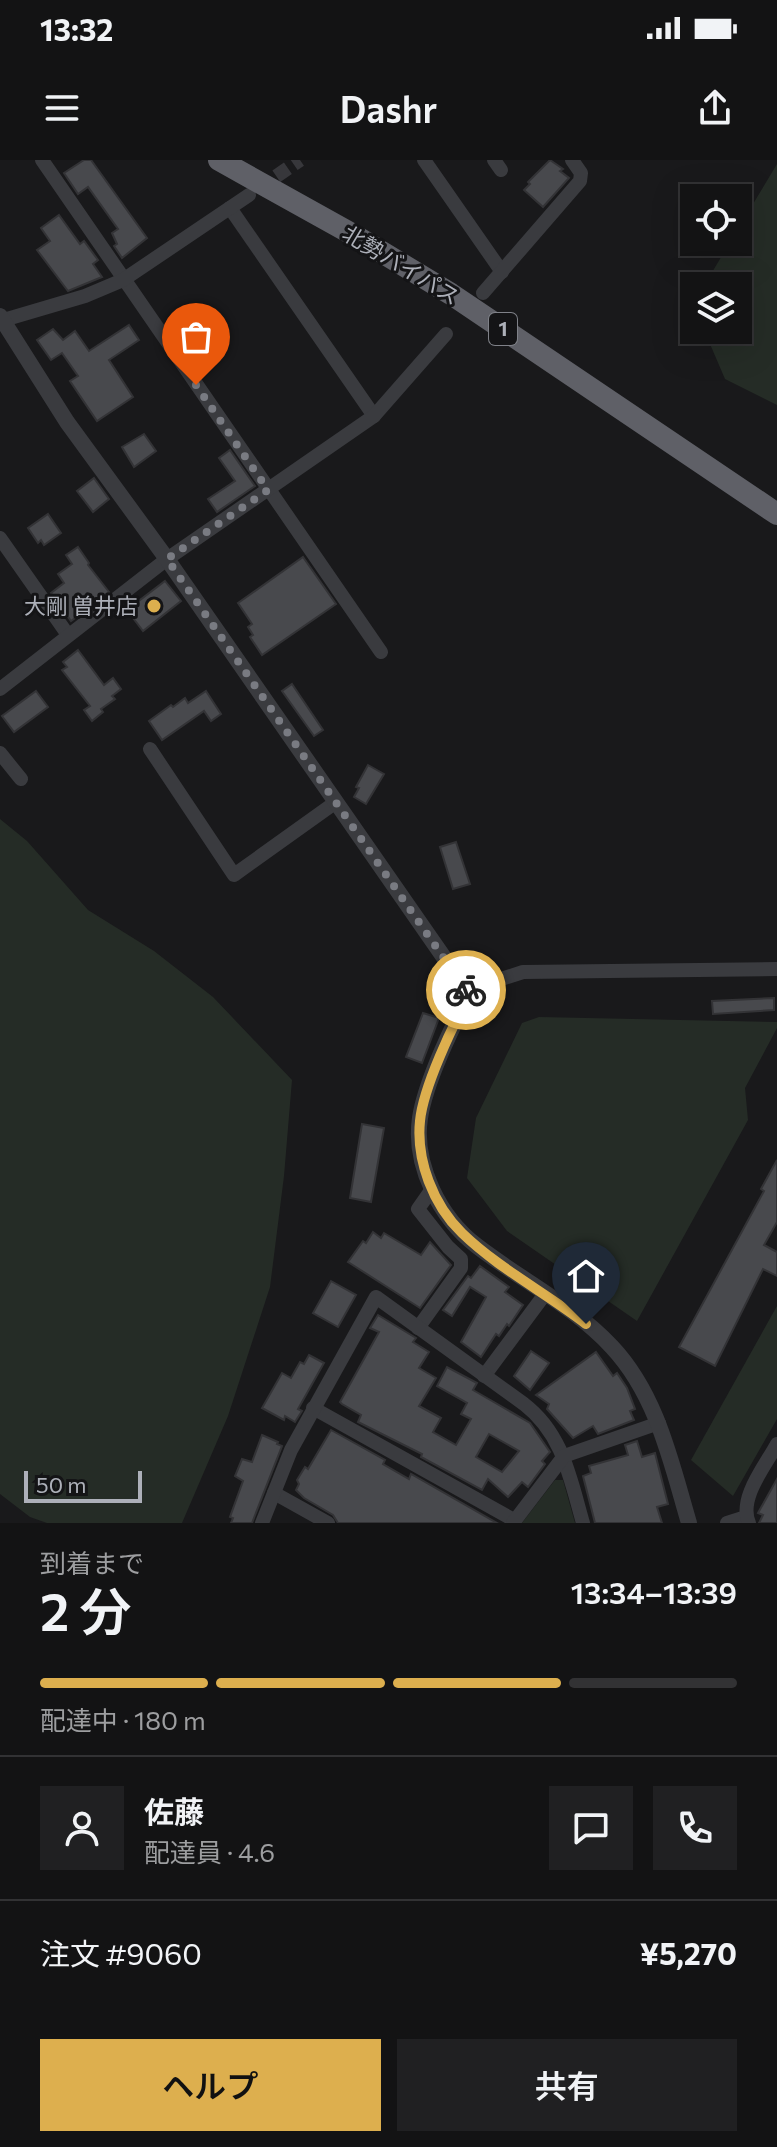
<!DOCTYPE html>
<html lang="ja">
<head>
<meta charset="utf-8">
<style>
  :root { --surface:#131314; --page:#202022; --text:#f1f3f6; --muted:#9d9ea0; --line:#323234; --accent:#ddaf4e }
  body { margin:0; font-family:Commissioner,"Noto Sans JP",sans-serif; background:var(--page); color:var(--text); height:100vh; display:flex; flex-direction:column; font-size:30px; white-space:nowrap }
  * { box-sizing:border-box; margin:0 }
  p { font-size:26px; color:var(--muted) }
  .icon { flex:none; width:44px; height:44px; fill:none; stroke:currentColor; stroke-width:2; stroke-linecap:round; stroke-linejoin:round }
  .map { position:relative; height:1363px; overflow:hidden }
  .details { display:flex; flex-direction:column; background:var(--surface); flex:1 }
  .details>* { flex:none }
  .fabs { position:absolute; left:680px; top:24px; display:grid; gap:16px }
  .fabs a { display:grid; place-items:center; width:72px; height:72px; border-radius:0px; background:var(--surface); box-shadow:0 8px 32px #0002,0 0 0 2px var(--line); font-size:40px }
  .scale { position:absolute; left:24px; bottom:20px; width:118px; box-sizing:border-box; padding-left:8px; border:4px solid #adb0b9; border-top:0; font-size:22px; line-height:28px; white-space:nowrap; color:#adb0b9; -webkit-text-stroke:6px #141416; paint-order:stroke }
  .pin { position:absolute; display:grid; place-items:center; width:68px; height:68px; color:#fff; margin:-82px -34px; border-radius:50% 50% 50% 0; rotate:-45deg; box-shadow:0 0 8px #0007 }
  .pin .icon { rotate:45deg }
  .courier { position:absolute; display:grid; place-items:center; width:80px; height:80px; margin:-40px; border:6px solid #ddaf4e; border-radius:50%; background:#fff; color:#222; box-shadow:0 2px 10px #0007 }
  .head em { font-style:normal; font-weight:600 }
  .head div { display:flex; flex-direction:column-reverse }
  .head { display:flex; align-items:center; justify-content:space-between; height:136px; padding:0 40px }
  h1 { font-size:52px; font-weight:600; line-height:60px }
  .bar { display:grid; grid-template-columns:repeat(4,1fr); gap:12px 8px; align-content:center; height:96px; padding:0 40px }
  .bar i { height:10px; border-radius:6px; background:var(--line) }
  .bar .active { background:var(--accent) }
  .bar p { grid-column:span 4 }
  .line { display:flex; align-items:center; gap:20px; padding:0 40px; border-top:2px solid var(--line) }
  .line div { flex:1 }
  .round { display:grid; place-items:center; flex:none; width:84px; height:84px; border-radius:0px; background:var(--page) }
  .action { display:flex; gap:16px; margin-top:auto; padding:16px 40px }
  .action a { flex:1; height:92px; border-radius:0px; background:var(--accent); color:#111; font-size:32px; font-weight:600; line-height:92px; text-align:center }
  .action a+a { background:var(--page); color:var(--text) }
  .status { display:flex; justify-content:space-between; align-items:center; height:56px; padding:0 40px; background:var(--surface); direction:ltr }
  .status svg { height:22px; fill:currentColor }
  header { display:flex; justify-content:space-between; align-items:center; height:104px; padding:0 40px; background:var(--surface); font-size:36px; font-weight:600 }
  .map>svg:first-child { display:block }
  .green { fill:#252c26 }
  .building { fill:#48494d; stroke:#333336; stroke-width:2; fill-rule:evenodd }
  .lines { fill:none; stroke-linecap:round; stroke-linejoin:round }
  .minor-tunnel { stroke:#37373b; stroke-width:14; stroke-dasharray:14 7; stroke-linecap:butt }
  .minor { stroke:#3a3b3f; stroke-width:14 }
  .tertiary { stroke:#3a3b3f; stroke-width:16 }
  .trunk { stroke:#5f6067; stroke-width:22 }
  .done { stroke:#797b82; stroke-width:8; stroke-dasharray:0 14.4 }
  .route { stroke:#ddaf4e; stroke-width:10 }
  .poi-dot { fill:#ddaf4e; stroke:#141416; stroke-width:3 }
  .labels { text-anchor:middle; stroke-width:6; stroke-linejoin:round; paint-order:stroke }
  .shield { fill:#141416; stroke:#7f8188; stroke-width:2 }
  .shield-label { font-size:20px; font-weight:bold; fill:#adb0b9 }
  .street-label { font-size:22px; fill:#adb0b9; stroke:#141416 }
  .poi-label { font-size:22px; fill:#adb0b9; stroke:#141416; text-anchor:end }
</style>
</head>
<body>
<div class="status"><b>13:32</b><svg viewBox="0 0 49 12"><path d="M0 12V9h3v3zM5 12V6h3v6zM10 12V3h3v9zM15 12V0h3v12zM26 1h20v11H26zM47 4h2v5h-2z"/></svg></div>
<header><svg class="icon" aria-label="menu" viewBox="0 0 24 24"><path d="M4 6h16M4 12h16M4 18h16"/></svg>Dashr<svg class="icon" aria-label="share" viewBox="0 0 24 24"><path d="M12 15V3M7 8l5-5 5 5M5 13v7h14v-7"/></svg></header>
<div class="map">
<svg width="777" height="1363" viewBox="0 0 777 1363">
  <rect width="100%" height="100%" fill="#19191b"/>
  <!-- green -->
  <g class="green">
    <polygon points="777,4 777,245 725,219 704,170 738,170 738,126 704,126 730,82 738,82 738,69"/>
    <polygon points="0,659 27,681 88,750 154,791 213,837 292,920 284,1016 270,1127 228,1256 182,1363 47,1363 30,1357 0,1334"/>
    <polygon points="539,857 777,862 777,868 745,928 748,960 637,1161 507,1071 467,1018 476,958 522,863"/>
    <polygon points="777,1146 777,1259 733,1336 691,1300"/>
    <polygon points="555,1320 563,1320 575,1363 522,1363"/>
  </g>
  <!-- building -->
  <g class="building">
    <polygon points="84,0 91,0 147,78 122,98 114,86 117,84 112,73 118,69 88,27 78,34 64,13"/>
    <polygon points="550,0 563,9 560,11 569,18 543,47 524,30 530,24 528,22"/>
    <polygon points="59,55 80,84 84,81 98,100 93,104 102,117 68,131 37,90 50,81 41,68"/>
    <polygon points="203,155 215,174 191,189 179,171"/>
    <polygon points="129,165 139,180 109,200 133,237 97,261 70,221 78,216 62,193 51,200 37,180 53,169 63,180 75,171 89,191"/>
    <polygon points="144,274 156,291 134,307 122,287"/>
    <polygon points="230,290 255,326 217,352 208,339 235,321 219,298"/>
    <polygon points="94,318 109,339 93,352 77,331"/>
    <polygon points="48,354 61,373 44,385 41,380 38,383 28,368"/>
    <polygon points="78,387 89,403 88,405 109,432 71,461 51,433 64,423 58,414 72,404 66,395"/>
    <polygon points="303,397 336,444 262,495 250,477 253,475 248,467 252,464 238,443"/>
    <polygon points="165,421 181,441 143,471 127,450"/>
    <polygon points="78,490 104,525 113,518 121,529 112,536 115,539 101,549 103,552 92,561 84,550 90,546 62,510 67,507 63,502"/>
    <polygon points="292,524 323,570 314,576 282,531"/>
    <polygon points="36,531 48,547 14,572 2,556"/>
    <polygon points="206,531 221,554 211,561 204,551 162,580 149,561 171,545 173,547 185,538 188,543"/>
    <polygon points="368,605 384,614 366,644 354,637 359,628 356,627"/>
    <polygon points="456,682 470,724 453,729 440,687"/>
    <polygon points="774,838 774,850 713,854 712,841"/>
    <polygon points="423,853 439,858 422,903 406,897"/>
    <polygon points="362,964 384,968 371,1042 350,1038"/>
    <polygon points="777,1000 777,1062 764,1085 777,1092 777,1116 763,1109 715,1206 679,1187 764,1031 761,1029"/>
    <polygon points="373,1072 381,1078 384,1073 421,1095 430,1082 451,1105 420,1148 348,1102 363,1081 366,1083"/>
    <polygon points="480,1106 509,1127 505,1132 523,1145 509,1166 507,1164 499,1176 496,1174 481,1197 461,1182 486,1137 470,1127 452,1156 443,1150 468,1116 471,1118"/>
    <polygon points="331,1121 356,1135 338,1167 313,1153"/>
    <path d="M378,1155L416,1178L413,1182L429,1192L419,1208L436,1218L419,1246L441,1258L433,1272L456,1285L471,1259L461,1254L467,1243L437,1226L447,1207L477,1223L473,1230L530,1263L550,1292L542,1301L545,1304L528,1327L522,1322L508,1337L488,1319L482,1330L421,1297L422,1294L358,1262L361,1255L342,1244L340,1242L379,1172L370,1168ZM489,1274L519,1291L502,1312L476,1297Z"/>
    <polygon points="531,1191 549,1203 530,1230 514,1216"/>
    <polygon points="596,1192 613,1216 617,1213 627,1228 635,1249 630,1251 634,1260 598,1274 593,1266 573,1278 547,1249 549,1244 536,1235"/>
    <polygon points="309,1195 324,1203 298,1249 302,1251 295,1262 285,1256 284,1260 262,1248 282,1213 291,1218 300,1202 304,1204"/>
    <polygon points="331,1270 385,1300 383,1304 409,1319 411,1314 497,1363 338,1363 333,1355 304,1338 296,1330 299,1324 297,1320 305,1307 308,1309"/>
    <polygon points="262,1275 278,1282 277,1284 282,1286 252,1363 231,1363 233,1358 230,1357 243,1321 235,1316 242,1299 252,1302"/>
    <polygon points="637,1281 642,1297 655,1293 668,1344 657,1347 662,1363 595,1363 583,1316 591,1313 589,1306 628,1295 625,1285"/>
    <polygon points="777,1319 777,1363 759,1363 763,1355 758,1353"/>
  </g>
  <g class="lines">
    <!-- minor-tunnel -->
    <polyline class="minor-tunnel" points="259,28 300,0"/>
    <!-- minor -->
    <g class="minor">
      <polyline points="42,0 381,492"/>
      <polyline points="424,0 502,112"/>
      <polyline points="494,0 501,10"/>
      <polyline points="230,48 374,256"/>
      <polyline points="483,133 580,21 581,13 572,0"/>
      <polyline points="0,161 85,136 123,120 249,35"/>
      <polyline points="0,378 68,475"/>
      <polyline points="0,529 167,399 374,256 446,174"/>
      <polyline points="150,589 234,715 336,642"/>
      <polyline points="0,593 21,619"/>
      <polyline points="470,835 483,825 523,812 777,809"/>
      <polyline points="418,1168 461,1108 461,1099 448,1087 418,1049 432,1029"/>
      <polyline points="484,1216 545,1134"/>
      <polyline points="313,1248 514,1360"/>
      <polyline points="274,1333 328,1363"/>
      <path d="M262,1363L291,1290L376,1137L524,1244C563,1274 570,1318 583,1363"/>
      <polyline points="513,1363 564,1296 659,1263"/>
      <polyline points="727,1363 746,1357"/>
      <path d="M749,1363C738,1338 766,1305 777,1284"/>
    </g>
    <!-- tertiary -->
    <path class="tertiary" d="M0,156L67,262L167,399L470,835C452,865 425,924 420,958C413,1005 440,1058 477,1086C521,1120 574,1146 612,1187C657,1235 671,1302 689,1363"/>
    <!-- trunk -->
    <polyline class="trunk" points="219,0 352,74 451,134 777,354"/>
  </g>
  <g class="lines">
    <!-- done -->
    <polyline class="done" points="196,225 268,330 167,399 466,830"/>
    <!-- route -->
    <path class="route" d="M466,830L470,835C453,864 423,928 420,961C416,1000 433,1045 462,1073C498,1108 546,1133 586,1164"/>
  </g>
  <!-- markers -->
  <circle class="poi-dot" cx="154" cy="446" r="8"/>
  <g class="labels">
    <!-- shield labels -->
    <rect class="shield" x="489" y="153" width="28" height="32" rx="6"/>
    <g class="shield-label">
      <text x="503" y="176">1</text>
    </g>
    <!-- street labels -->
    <g class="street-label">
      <text transform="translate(401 105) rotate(31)" y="8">北勢バイパス</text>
    </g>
    <!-- poi labels -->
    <g class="poi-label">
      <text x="138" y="454">大剛 曽井店</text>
    </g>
  </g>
</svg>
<div class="fabs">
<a><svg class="icon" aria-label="locate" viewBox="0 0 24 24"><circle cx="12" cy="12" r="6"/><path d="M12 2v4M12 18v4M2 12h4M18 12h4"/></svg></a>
<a><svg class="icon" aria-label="layers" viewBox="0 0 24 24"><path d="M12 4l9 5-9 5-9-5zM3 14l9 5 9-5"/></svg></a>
</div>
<div class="scale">50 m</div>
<div class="pin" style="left:196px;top:225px;background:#ea580c"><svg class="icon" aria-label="bag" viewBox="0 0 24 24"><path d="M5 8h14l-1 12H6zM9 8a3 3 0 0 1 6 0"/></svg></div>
<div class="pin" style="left:586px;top:1164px;background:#1f2937"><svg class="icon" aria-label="home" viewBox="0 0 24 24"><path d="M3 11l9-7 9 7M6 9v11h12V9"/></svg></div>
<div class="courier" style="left:466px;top:830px"><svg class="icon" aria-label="bike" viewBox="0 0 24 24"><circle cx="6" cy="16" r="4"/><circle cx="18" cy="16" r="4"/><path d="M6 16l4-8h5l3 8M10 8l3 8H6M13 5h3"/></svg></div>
</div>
<section class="details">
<div class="head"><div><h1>2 分</h1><p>到着まで</p></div><em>13:34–13:39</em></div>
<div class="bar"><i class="active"></i><i class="active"></i><i class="active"></i><i></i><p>配達中 · 180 m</p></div>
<div class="line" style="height:144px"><a class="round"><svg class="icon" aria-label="person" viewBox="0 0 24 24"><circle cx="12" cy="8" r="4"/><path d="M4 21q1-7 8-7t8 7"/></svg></a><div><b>佐藤</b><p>配達員 · 4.6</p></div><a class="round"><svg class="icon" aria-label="chat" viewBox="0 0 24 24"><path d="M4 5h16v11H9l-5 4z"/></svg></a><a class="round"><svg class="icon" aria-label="phone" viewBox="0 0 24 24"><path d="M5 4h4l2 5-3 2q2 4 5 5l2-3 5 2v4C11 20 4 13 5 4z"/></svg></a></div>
<div class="line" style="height:104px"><div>注文 #9060</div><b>¥5,270</b></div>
<div class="action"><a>ヘルプ</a><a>共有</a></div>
</section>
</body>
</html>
